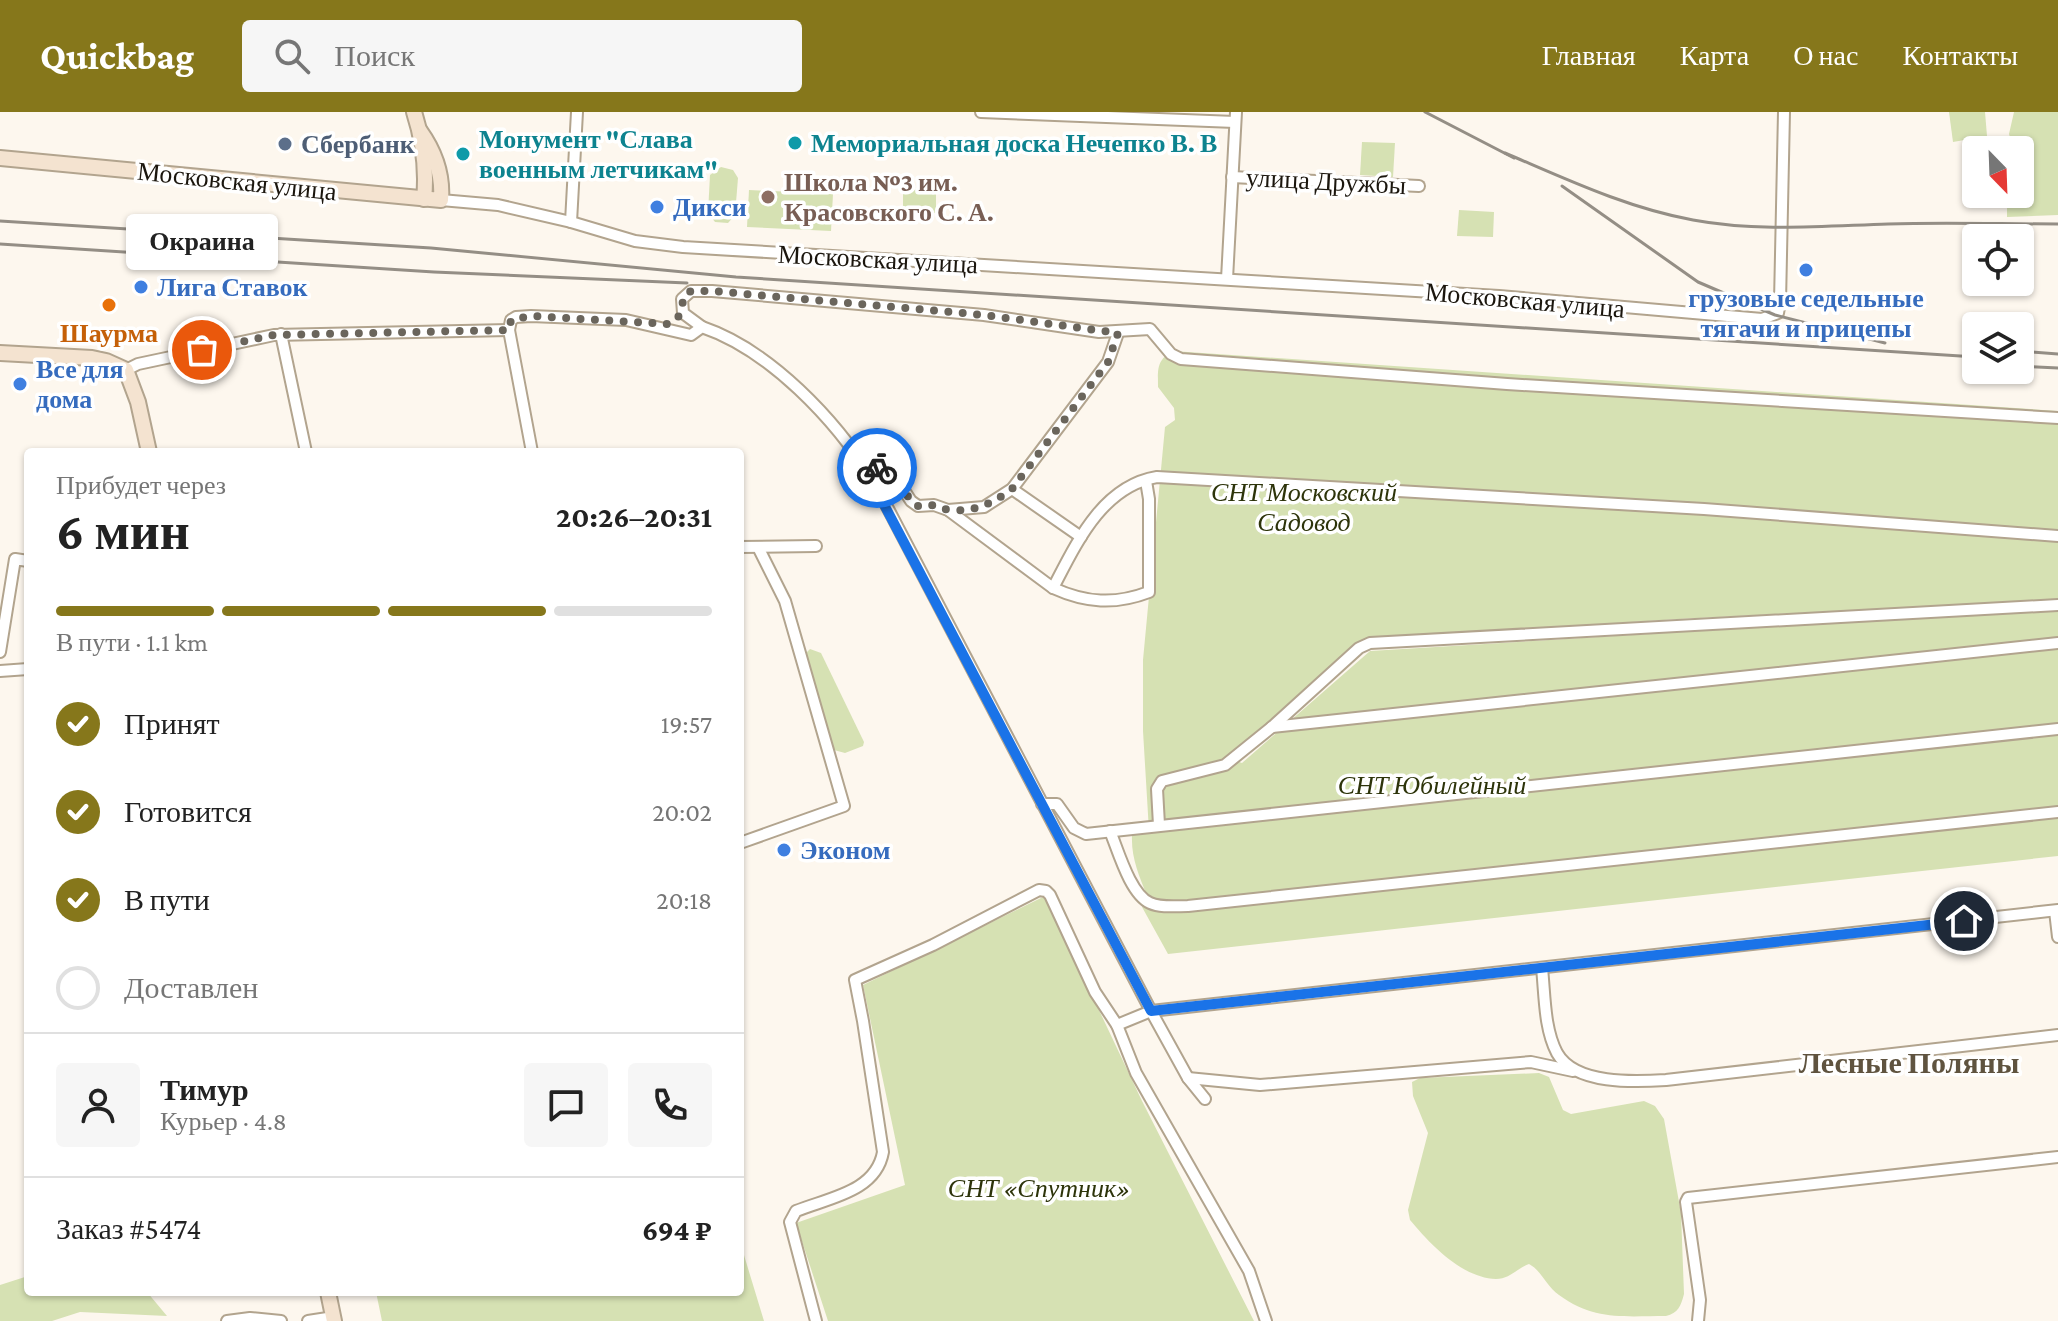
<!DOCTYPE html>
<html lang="ru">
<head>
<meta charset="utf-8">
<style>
  :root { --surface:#fff; --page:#f6f6f6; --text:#222; --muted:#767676; --line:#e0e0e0; --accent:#86771b }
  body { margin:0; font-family:"Crimson Pro",serif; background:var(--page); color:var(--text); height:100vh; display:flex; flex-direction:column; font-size:30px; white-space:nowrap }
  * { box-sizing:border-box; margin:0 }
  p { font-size:26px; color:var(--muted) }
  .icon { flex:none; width:44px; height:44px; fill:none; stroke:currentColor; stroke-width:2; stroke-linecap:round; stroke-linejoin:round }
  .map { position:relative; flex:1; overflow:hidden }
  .details { position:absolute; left:24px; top:336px; width:720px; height:848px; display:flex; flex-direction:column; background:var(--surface); border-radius:8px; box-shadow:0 2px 6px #0004 }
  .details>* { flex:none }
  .needle { width:52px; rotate:157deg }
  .fabs { position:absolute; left:1962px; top:24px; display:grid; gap:16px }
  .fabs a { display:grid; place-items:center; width:72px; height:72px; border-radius:8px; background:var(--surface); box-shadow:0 2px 6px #0004; font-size:40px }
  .pin { position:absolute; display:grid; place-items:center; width:68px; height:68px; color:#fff; margin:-34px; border:4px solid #fff; border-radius:50%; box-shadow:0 2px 8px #0007 }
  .courier { position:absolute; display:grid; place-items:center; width:80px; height:80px; margin:-40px; border:6px solid #1a73e8; border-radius:50%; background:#fff; color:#222; box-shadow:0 2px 10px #0007 }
  .bubble { position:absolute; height:56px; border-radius:8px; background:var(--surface); box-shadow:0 2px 6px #0004; font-size:26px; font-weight:700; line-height:56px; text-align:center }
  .summary em { font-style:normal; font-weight:700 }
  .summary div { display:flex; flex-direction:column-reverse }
  .summary { display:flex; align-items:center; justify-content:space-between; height:136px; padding:0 32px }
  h1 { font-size:52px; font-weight:700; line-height:60px }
  .bar { display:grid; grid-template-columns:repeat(4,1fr); gap:12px 8px; align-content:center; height:96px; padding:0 32px }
  .bar i { height:10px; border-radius:6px; background:var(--line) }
  .bar .on { background:var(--accent) }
  .bar p { grid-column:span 4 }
  .line { display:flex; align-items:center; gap:20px; padding:0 32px; border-top:2px solid var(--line) }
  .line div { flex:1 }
  .round { display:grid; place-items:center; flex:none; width:84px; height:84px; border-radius:8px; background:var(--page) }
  ol { padding:0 32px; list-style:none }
  li { display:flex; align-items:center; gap:24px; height:88px }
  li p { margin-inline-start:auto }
  li .icon { padding:8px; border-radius:50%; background:var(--accent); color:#fff; stroke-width:4 }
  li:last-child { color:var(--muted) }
  li i { width:44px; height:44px; border:4px solid var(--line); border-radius:50% }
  header { display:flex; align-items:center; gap:48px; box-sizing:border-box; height:112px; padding:0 40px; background:var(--accent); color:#fff }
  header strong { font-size:38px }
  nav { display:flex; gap:44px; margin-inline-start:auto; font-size:28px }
  .search { width:560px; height:72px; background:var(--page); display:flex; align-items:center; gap:20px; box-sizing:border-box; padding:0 28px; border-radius:8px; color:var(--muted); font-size:30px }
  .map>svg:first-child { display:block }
  .green { fill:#d6e1b3 }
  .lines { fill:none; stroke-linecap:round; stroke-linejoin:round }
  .street-casing { stroke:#b2a48e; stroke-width:14 }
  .secondary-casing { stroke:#b2a48e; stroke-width:18 }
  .street { stroke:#fff; stroke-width:10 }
  .secondary { stroke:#f4e3d0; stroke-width:14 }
  .rail { stroke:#948e85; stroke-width:3 }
  .done { stroke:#6a655c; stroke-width:8; stroke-dasharray:0 14.4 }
  .route { stroke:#1a73e8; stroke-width:10 }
  .culture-dot { fill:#0f9aa8; stroke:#fff; stroke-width:3 }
  .service-dot { fill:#5c6f8a; stroke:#fff; stroke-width:3 }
  .education-dot { fill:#8d6e63; stroke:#fff; stroke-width:3 }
  .shop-dot { fill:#3f7fe0; stroke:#fff; stroke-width:3 }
  .food-dot { fill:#e8710a; stroke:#fff; stroke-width:3 }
  .labels { text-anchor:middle; stroke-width:7; stroke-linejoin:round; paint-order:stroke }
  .culture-label { font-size:26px; font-weight:bold; fill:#0d838f; stroke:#fff; text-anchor:start }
  .service-label { font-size:26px; font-weight:bold; fill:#4e5e75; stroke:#fff; text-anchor:start }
  .street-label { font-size:26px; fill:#1b160e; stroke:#fff }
  .education-label { font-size:26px; font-weight:bold; fill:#785e54; stroke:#fff; text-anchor:start }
  .shop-label { font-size:26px; font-weight:bold; fill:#366cbe; stroke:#fff; text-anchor:start }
  .food-label { font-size:26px; font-weight:bold; fill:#c56008; stroke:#fff }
  .park-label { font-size:26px; font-style:italic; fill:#2d340a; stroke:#fff }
  .quarter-label { font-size:30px; font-weight:bold; fill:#5f533f; stroke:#fff }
</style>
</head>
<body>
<header>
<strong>Quickbag</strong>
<div class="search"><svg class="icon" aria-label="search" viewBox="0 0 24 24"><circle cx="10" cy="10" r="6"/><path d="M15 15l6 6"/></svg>Поиск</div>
<nav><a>Главная</a><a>Карта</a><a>О нас</a><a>Контакты</a></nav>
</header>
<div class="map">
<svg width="2058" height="1209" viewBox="0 0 2058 1209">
  <rect width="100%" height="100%" fill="#fdf7ee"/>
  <!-- green -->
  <g class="green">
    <polygon points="1949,0 1985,0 1987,24 1953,30"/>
    <polygon points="2014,0 2058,0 2058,103 2007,105 2007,83 2020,82 2020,78 2026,76 2020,57 2020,38 2014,38 2009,22"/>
    <polygon points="1362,30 1395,31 1393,65 1360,63"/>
    <polygon points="721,55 733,58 738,66 735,103 728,111 715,110 708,101 710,63"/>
    <polygon points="936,77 936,101 903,101 903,78"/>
    <polygon points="749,78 833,82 831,119 747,115"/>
    <polygon points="1459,98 1494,100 1493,125 1457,124"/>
    <path d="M1173,239L2058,299V488L1679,507L1368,527L1355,533L1272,608L1226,645L1242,651L1370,539L2058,497V744L1168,842L1142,795L1147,784C1139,763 1131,746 1132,723L1149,719L1143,619V548L1165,315L1175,308L1174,296L1158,275C1158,258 1156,248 1173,239Z"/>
    <polygon points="810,537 821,541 864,630 863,634 845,641 834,638 805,542"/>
    <polygon points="1045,784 1142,989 1254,1209 828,1209 796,1111 905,1073 863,873"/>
    <path d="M1539,961L1549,965L1563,998L1571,1002L1644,989L1655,994L1664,1007L1681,1101L1684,1182C1681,1194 1678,1201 1666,1204C1625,1204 1594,1209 1559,1183C1546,1174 1542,1159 1529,1152C1517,1156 1510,1167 1496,1167C1462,1166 1430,1132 1410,1108L1408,1098L1428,1021L1413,984L1412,970L1420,966Z"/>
    <polygon points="740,1130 764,1209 382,1209 376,1180 740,1180"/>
    <polygon points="28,1164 28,1180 147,1180 167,1204 80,1200 52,1209 0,1209 0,1173"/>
  </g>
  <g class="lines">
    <defs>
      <g id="street">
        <polyline points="981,0 1235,10"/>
        <polyline points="1232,65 1419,74"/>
        <polyline points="441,88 498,93 571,110 635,129 683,135 1499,184 1762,207 1778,201 1780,190 1784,0"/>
        <polyline points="571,110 577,0"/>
        <polyline points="1227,167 1236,0"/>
        <polyline points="702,215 683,201 682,187 691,179 712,179 984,203 1099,220 1150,217 1171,242 1181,247 1507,272 2058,306"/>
        <path d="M509,218L511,208L516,205L531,204L626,208L691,223L702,215C770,238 836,308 873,368L1151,899L1188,966L1205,987"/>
        <polyline points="509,218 532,340"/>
        <polyline points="281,222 306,340"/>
        <polyline points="126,258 138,252 274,223 509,218"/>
        <path d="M860,347L898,369L911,389L918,394L934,393L948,398L1053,476C1086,491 1115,493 1149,480V387L1146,369"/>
        <polyline points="1012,377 1081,425"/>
        <polyline points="948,398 984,395 1012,377 1108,250 1118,221"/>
        <polyline points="740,435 816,434"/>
        <path d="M1053,476C1076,432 1102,374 1157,365L1704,397L2058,424"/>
        <polyline points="0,540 15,447 28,449"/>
        <polyline points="0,559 28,557"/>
        <polyline points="1272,615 2058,531"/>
        <polyline points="1042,692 1057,692 1074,716 1086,722 2058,617"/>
        <polyline points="1159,713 1157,677 1162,669 1225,653 1272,615 1359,536 1370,531 2058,493"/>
        <path d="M1110,719C1118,738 1130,782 1150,791C1161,796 1176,794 1188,794L2058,700"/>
        <polyline points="740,731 844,694 785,489 758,435"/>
        <polyline points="2055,799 2058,825"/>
        <path d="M1542,856C1545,884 1544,916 1557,941C1575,973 1635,970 1666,968L2058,923"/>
        <polyline points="1117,913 1151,899 2058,798"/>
        <polyline points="1188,966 1260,973 1531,950 1573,959"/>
        <polyline points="227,1209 250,1206 281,1209"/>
        <polyline points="308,1209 334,1205"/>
        <path d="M816,1209L790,1110L796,1099C828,1086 876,1080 883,1040L863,909L855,868L933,833L1039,778L1046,779L1050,783L1095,880L1117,913L1136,961L1249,1159L1266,1209"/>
        <polyline points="1698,1209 1700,1188 1686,1090 1688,1086 2058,1045"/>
      </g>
      <g id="secondary">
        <path d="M414,0C423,28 427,58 424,87"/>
        <path d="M0,46L441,88C443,62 435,40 420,19"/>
        <polyline points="0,241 92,246 106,249 126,258 138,290 149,340"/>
        <polyline points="328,1180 334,1209"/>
      </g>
    </defs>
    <!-- street casing -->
    <use href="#street" class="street-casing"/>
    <!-- secondary casing -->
    <use href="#secondary" class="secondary-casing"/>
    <!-- street -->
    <use href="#street" class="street"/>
    <!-- secondary -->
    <use href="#secondary" class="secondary"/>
    <!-- rail -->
    <g class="rail">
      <polyline points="1425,0 1514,46"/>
      <path d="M1505,41C1566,67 1627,96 1693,108C1757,120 1824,114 1888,112C1944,110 2001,112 2058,112"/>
      <polyline points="1562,74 1698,170 1775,203 1885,231"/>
      <polyline points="0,109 431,136 736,165 1976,245"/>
      <polyline points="0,132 434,160 687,171"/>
      <polyline points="2020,239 2058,242"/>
      <polyline points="2020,254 2058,256"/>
    </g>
  </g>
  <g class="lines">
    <!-- done -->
    <path class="done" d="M202,238L274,223L509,218L511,208L531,204L668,212L678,206L685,183L691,179H712L984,203L1118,221L1108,250L1012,377C993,391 975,400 950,398C938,397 931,389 918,394L911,389L898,369L877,356"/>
    <!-- route -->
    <polyline class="route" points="877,356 860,347 1151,899 1964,809"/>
  </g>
  <!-- markers -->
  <g class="culture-dot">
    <circle cx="795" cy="31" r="8"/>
    <circle cx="463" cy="42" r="8"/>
  </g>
  <circle class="service-dot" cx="285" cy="32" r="8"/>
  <circle class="education-dot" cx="768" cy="85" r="8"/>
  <g class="shop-dot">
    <circle cx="657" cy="95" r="8"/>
    <circle cx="1806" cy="158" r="8"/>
    <circle cx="141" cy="175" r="8"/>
    <circle cx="20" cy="272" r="8"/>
    <circle cx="784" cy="738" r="8"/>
  </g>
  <circle class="food-dot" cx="109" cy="193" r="8"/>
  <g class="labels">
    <!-- culture labels -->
    <g class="culture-label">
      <text x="479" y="36">Монумент "Слава<tspan x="479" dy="30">военным летчикам"</tspan></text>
      <text x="811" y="40">Мемориальная доска Нечепко В. В</text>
    </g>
    <!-- service labels -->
    <g class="service-label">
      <text x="301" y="41">Сбербанк</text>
    </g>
    <!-- street labels -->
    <g class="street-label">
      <text transform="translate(237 69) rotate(6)" y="9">Московская улица</text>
      <text transform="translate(1326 69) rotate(3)" y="9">улица Дружбы</text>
      <text transform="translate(878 147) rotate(3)" y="9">Московская улица</text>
      <text transform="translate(1525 188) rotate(5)" y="9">Московская улица</text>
    </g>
    <!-- education labels -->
    <g class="education-label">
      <text x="784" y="79">Школа №3 им.<tspan x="784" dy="30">Красовского С. А.</tspan></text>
    </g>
    <!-- shop labels -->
    <g class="shop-label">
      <text x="673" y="104">Дикси</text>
      <text x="157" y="184">Лига Ставок</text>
      <text x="1806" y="195" text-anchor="middle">грузовые седельные<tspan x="1806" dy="30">тягачи и прицепы</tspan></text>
      <text x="36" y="266">Все для<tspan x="36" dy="30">дома</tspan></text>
      <text x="800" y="747">Эконом</text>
    </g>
    <!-- food labels -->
    <g class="food-label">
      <text x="109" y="230">Шаурма</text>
    </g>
    <!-- park labels -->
    <g class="park-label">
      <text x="1304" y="389">СНТ Московский<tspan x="1304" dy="30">Садовод</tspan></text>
      <text x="1432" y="682">СНТ Юбилейный</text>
      <text x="1039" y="1085">СНТ «Спутник»</text>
    </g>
    <!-- quarter labels -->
    <g class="quarter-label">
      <text x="1909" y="961">Лесные Поляны</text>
    </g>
  </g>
</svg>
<div class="fabs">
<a><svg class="needle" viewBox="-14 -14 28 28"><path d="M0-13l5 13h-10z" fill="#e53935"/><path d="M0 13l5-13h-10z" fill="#767676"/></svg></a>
<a><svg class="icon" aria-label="locate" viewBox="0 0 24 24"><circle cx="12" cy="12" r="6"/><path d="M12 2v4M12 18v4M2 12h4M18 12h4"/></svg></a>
<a><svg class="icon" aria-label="layers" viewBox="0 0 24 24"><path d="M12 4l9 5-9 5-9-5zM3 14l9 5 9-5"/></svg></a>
</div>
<div class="pin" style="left:202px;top:238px;background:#ea580c"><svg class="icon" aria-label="bag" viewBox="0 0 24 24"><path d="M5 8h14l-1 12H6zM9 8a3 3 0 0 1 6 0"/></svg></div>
<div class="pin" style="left:1964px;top:809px;background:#1f2937"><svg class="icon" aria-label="home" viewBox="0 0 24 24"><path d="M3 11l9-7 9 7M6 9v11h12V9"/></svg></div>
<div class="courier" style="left:877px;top:356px"><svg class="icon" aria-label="bike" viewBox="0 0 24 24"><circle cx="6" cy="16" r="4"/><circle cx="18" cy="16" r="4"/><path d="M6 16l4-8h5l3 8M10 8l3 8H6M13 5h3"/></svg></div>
<div class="bubble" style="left:126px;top:102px;width:152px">Окраина</div>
<section class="details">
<div class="summary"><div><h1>6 мин</h1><p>Прибудет через</p></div><em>20:26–20:31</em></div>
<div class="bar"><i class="on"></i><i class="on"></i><i class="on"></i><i></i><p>В пути · 1.1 km</p></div>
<ol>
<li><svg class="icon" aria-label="check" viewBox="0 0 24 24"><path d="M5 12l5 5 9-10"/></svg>Принят<p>19:57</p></li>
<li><svg class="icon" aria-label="check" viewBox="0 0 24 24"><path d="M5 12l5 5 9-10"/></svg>Готовится<p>20:02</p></li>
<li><svg class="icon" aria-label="check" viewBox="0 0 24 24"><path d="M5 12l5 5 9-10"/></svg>В пути<p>20:18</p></li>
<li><i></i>Доставлен</li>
</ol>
<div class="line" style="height:144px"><a class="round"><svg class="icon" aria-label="person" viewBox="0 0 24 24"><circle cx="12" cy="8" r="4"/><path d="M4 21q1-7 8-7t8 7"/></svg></a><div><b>Тимур</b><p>Курьер · 4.8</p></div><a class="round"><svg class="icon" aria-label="chat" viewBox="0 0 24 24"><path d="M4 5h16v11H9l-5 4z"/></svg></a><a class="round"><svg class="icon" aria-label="phone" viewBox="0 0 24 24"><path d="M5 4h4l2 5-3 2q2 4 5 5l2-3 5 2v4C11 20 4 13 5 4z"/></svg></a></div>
<div class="line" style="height:104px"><div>Заказ #5474</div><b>694 ₽</b></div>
</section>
</div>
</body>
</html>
